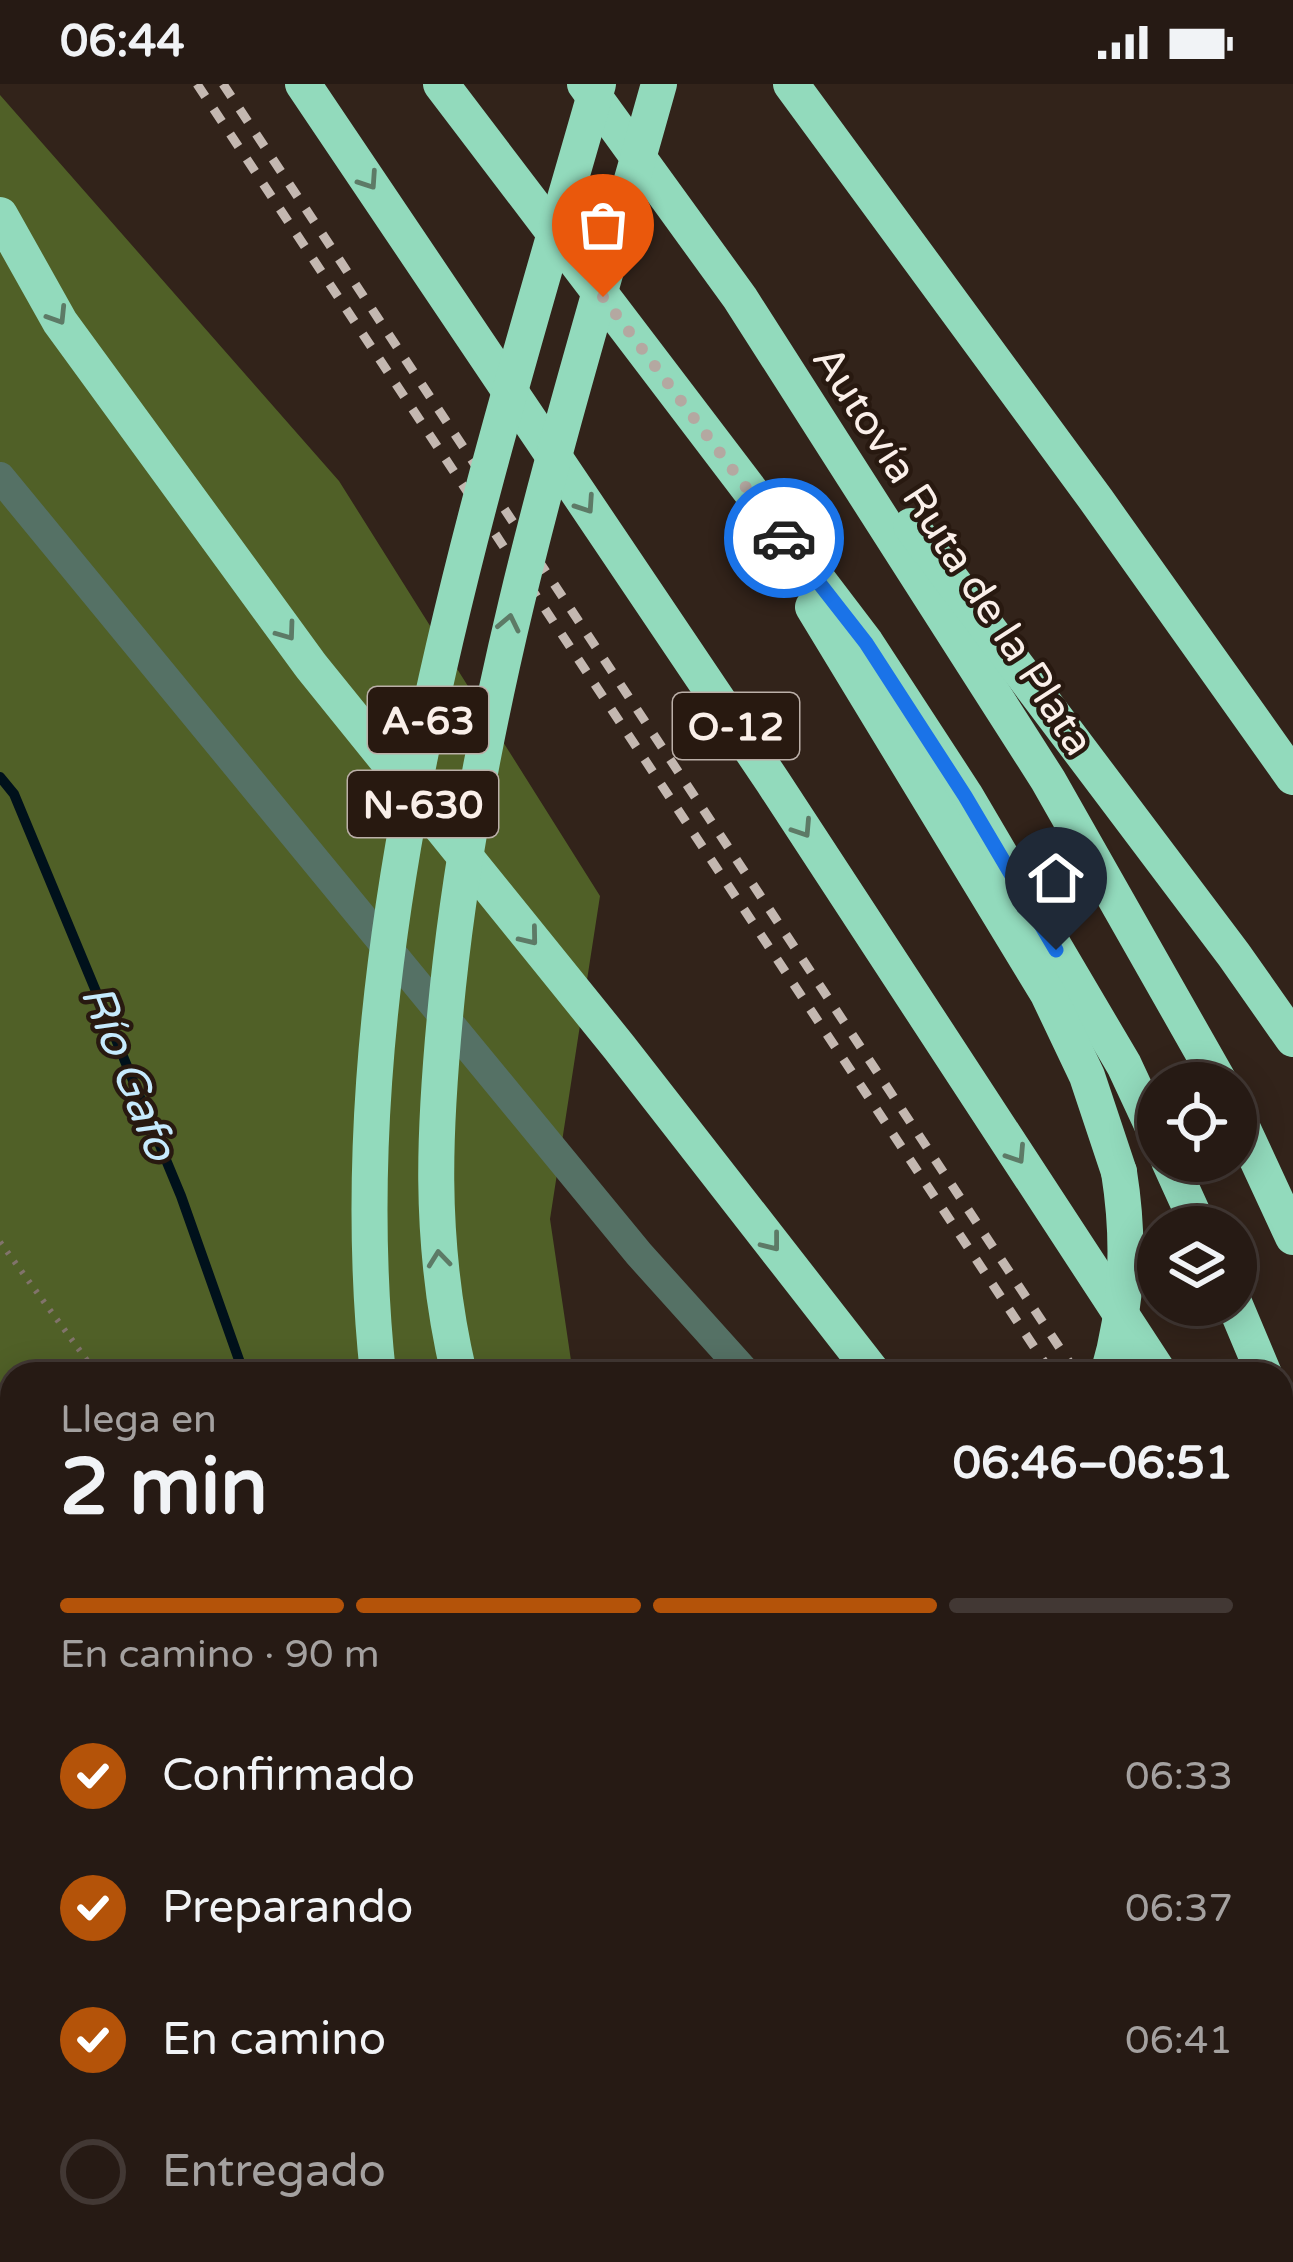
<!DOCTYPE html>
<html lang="es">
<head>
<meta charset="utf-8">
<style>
  :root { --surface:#261a14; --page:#322722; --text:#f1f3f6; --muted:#a4a1a0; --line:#423834; --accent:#b45309 }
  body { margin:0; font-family:"Varela Round",sans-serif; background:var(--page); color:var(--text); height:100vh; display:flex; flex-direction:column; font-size:45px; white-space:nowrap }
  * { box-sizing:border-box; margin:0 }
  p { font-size:39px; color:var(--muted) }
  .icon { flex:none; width:66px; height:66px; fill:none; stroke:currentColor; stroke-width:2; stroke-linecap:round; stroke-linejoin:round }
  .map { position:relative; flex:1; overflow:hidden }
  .panel { position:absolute; left:0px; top:1278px; width:1293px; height:900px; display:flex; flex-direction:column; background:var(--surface); border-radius:36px 36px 0 0; box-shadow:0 6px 30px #0003,0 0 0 3px var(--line) }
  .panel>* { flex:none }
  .fabs { position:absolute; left:1137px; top:978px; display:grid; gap:24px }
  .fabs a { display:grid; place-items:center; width:120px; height:120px; border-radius:50%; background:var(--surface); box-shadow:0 6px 30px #0003,0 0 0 3px var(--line); font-size:60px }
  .pin { position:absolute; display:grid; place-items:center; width:102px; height:102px; color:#fff; margin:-123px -51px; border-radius:50% 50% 50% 0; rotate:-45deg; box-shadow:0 0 12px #0007 }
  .pin .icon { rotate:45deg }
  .courier { position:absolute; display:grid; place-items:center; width:120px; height:120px; margin:-60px; border:9px solid #1a73e8; border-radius:50%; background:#fff; color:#222; box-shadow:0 3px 15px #0007 }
  .summary em { font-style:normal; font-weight:800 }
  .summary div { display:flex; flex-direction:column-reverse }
  .summary { display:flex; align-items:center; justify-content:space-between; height:204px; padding:0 60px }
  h1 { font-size:78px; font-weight:800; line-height:90px }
  .bar { display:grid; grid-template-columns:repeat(4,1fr); gap:18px 12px; align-content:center; height:144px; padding:0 60px }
  .bar i { height:15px; border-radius:9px; background:var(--line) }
  .bar .on { background:var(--accent) }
  .bar p { grid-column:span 4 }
  ol { padding:0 60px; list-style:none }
  li { display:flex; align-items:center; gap:36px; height:132px }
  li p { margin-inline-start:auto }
  li .icon { padding:12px; border-radius:50%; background:var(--accent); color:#fff; stroke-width:4 }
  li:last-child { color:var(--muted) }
  li i { width:66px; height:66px; border:6px solid var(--line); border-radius:50% }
  .status { display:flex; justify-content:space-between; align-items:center; height:84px; padding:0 60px; background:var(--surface); direction:ltr }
  .status svg { height:33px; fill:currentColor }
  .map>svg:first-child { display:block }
  .green { fill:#2a3703 }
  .forest { fill:#506027 }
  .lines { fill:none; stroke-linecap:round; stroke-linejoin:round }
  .stream { stroke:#00111b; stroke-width:10 }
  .path { stroke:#81736b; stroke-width:6; stroke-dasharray:3 9; stroke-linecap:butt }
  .street { stroke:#557165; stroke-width:30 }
  .highway { stroke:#92dabc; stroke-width:36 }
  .rail { stroke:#c4b8b1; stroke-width:9; stroke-dasharray:15 15; stroke-linecap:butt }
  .highway-bridge { stroke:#92dabc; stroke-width:36 }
  .oneway { stroke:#5d7a66 }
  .done { stroke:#b4a8a1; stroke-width:12; stroke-dasharray:0 21.6 }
  .route { stroke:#1a73e8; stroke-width:15 }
  .labels { text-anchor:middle; stroke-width:9; stroke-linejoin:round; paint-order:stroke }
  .shield { fill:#281910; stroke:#bbafa8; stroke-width:3 }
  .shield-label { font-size:39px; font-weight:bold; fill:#faefe9 }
  .street-label { font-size:42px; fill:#faefe9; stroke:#281910 }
  .water-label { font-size:45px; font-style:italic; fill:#c6eafd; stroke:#281910 }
</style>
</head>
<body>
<div class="status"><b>06:44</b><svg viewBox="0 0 49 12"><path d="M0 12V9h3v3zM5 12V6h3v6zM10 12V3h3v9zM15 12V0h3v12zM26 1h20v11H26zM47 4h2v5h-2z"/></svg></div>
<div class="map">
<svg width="1293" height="2178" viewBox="0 0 1293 2178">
  <rect width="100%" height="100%" fill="#32231a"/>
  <!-- green -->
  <polygon class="green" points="1281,1853 1293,1870 1293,2178 1103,2178 1094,2166 1281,2166"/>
  <!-- forest -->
  <polygon class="forest" points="0,11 339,397 600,812 550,1135 573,1290 12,1290 12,2166 1094,2166 1103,2178 0,2178"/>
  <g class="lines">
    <!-- stream -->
    <g class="stream">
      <polyline points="0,693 14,710 181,1112 244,1290"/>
      <polyline points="840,2166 853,2178"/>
    </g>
    <!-- path -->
    <g class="path">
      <polyline points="0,1158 97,1290"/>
      <polyline points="495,2166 504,2178"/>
    </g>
    <!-- street -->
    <polyline class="street" points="0,393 639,1170 747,1290"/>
    <!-- highway -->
    <g class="highway">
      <polyline points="303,0 773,698 1160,1290"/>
      <polyline points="441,0 866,559 965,711 1124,981 1158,1054"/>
      <polyline points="585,0 740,214 1048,696 1220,999"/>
      <polyline points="791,0 1097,417 1293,693"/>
      <polyline points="0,131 60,238 311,582 619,963 874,1290"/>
      <polyline points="911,442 1234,871 1293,955"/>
      <polyline points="813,523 1048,910 1087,992 1119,1088"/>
      <polyline points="1236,1030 1293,1153"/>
      <polyline points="1169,1077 1199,1143"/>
      <polyline points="1235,1221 1264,1290"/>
      <polyline points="1281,1331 1293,1360"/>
      <polyline points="1281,1475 1293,1493"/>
      <polyline points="1281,1812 1293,1827"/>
      <polyline points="611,2166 616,2178"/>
    </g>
    <!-- rail -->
    <g class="rail">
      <polyline points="197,0 1052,1290"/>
      <polyline points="223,0 1077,1290"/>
      <polyline points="1281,1593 1293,1611"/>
      <polyline points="1281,1631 1293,1649"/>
    </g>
    <!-- highway-bridge -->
    <g class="highway-bridge">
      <path d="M378,1290C332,862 482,407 598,0"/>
      <path d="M459,1290C427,1155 434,1038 448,902C481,590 575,301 659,0"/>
      <path d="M1108,1290C1128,1223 1130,1157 1119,1088"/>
    </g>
  </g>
  <!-- one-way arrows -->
  <defs><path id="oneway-chevron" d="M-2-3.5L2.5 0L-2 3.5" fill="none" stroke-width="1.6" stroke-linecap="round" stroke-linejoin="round" transform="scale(3)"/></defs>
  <g class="oneway">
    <use href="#oneway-chevron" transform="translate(369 97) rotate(56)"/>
    <use href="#oneway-chevron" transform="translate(58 232) rotate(58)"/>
    <use href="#oneway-chevron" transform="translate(586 421) rotate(56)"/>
    <use href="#oneway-chevron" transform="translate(509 539) rotate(-78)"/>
    <use href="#oneway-chevron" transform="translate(287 548) rotate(54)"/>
    <use href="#oneway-chevron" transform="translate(803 745) rotate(57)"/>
    <use href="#oneway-chevron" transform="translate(530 853) rotate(51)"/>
    <use href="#oneway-chevron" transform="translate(1017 1071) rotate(57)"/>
    <use href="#oneway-chevron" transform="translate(772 1159) rotate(52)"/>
    <use href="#oneway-chevron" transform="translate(439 1175) rotate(-96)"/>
  </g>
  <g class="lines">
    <!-- done -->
    <polyline class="done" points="603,213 784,454"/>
    <!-- route -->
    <polyline class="route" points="784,454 866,559 965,712 1056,866"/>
  </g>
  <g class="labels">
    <!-- shield labels -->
    <g class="shield">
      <rect x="368" y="603" width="120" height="66" rx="9"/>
      <rect x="673" y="609" width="126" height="66" rx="9"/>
      <rect x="348" y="687" width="150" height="66" rx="9"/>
    </g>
    <g class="shield-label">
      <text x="428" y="650">A-63</text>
      <text x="736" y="656">O-12</text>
      <text x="423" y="734">N-630</text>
    </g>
    <!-- street labels -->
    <g class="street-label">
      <text transform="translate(954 466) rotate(57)" y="15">Autovía Ruta de la Plata</text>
    </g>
    <!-- water labels -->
    <g class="water-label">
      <text transform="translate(130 988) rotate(68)" y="16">Río Gafo</text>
    </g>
  </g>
</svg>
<div class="fabs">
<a><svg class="icon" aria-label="locate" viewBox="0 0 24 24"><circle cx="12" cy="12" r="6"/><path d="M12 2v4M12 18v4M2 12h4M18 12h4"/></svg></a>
<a><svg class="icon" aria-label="layers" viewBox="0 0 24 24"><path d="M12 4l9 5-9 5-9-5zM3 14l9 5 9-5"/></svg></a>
</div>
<div class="pin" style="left:603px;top:213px;background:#ea580c"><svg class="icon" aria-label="bag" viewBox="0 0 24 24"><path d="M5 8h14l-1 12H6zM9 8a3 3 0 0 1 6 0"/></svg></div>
<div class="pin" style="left:1056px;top:866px;background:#1f2937"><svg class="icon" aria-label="home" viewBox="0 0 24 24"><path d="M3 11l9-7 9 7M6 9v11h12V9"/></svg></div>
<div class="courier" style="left:784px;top:454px"><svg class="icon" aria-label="car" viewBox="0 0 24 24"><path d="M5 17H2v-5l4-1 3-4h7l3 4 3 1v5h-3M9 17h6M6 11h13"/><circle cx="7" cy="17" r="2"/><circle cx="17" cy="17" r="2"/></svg></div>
<section class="panel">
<div class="summary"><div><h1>2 min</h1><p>Llega en</p></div><em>06:46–06:51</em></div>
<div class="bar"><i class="on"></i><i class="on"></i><i class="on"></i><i></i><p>En camino · 90 m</p></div>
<ol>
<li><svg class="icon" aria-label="check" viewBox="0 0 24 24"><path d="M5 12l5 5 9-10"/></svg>Confirmado<p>06:33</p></li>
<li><svg class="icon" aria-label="check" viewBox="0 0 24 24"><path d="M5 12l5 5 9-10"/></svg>Preparando<p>06:37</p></li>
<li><svg class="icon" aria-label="check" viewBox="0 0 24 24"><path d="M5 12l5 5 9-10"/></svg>En camino<p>06:41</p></li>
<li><i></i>Entregado</li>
</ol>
</section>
</div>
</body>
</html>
